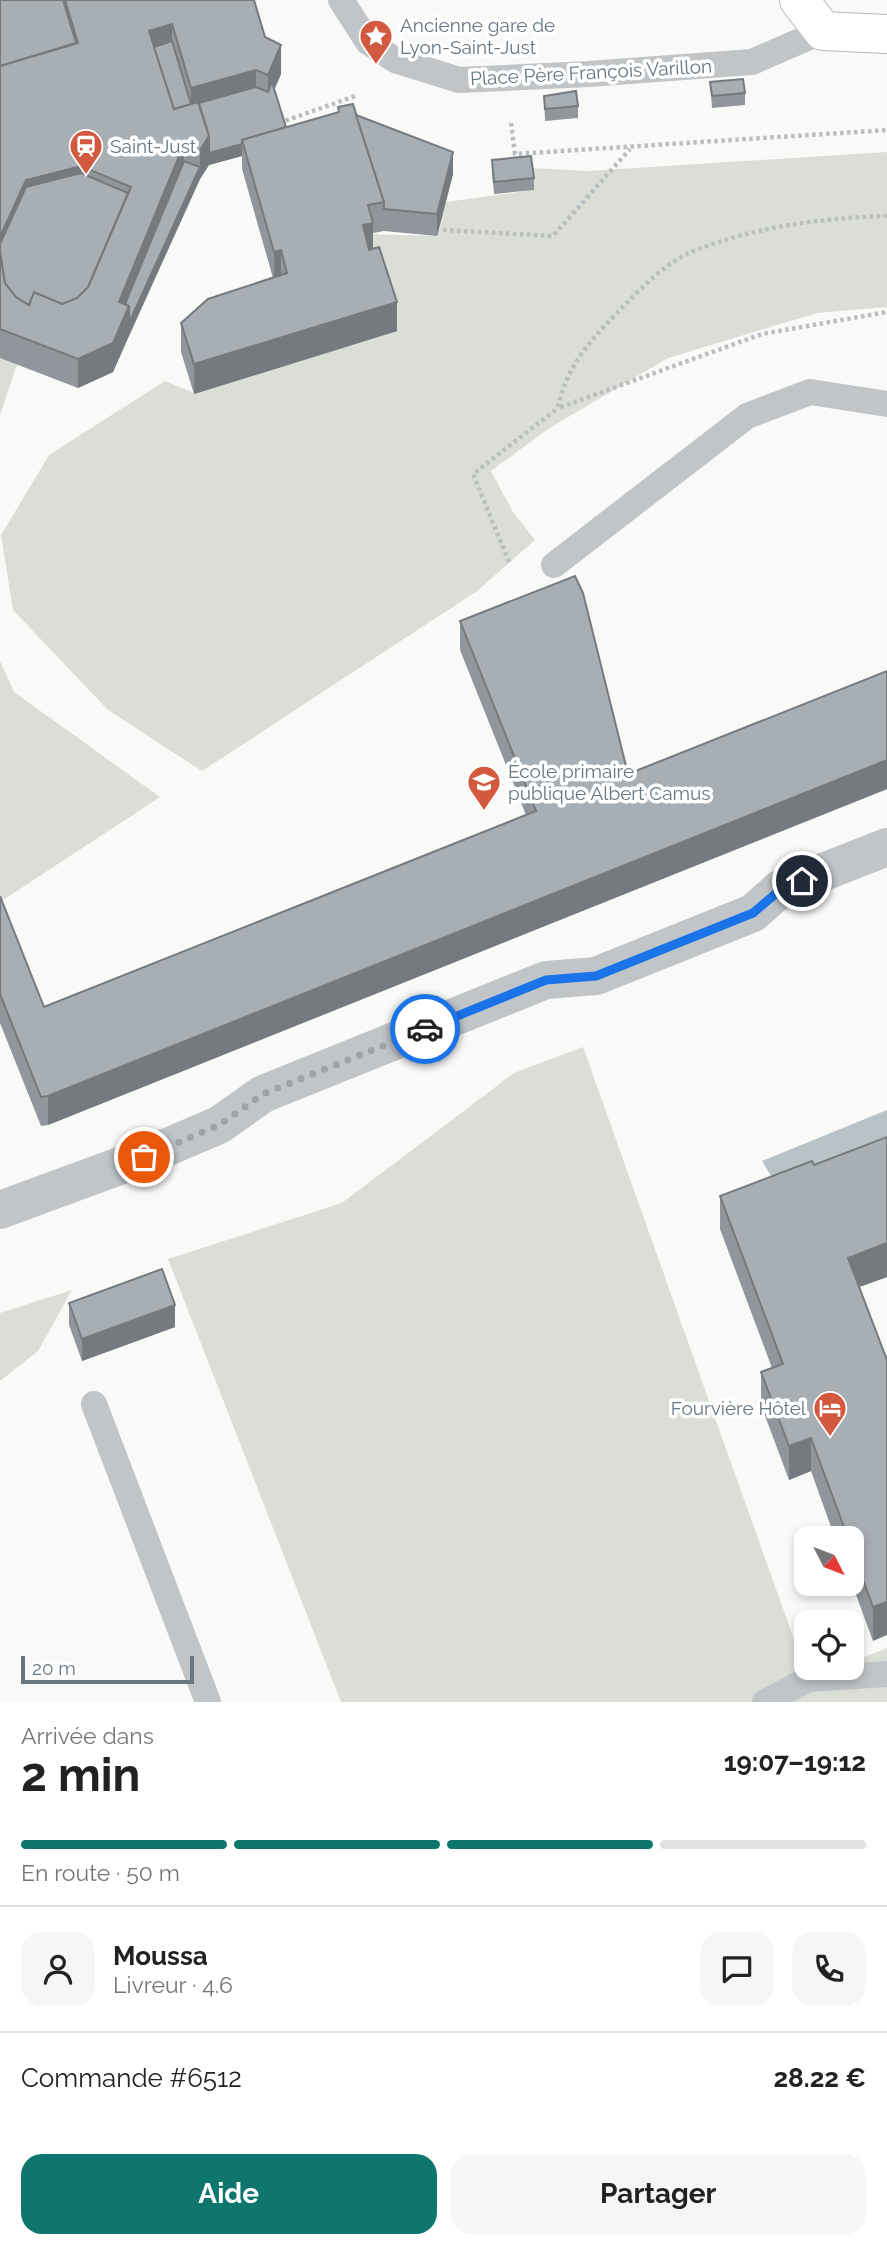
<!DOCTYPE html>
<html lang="fr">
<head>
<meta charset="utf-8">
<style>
  :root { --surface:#fff; --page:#f6f6f6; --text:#222; --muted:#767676; --line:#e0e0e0; --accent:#0f766e }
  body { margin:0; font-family:Raleway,sans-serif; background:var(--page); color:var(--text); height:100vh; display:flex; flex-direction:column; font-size:26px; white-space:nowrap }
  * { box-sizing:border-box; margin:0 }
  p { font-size:23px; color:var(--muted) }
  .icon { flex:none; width:38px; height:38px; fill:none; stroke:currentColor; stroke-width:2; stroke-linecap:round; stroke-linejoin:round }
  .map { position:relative; height:1702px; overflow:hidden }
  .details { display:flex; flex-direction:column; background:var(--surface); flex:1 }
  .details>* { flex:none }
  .needle { width:46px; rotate:132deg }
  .fabs { position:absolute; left:794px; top:1526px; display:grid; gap:14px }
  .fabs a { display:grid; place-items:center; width:70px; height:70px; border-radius:14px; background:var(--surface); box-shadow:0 4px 10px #0003; font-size:35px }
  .scale { position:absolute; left:21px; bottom:18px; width:173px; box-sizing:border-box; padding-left:7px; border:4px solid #67767f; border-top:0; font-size:19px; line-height:24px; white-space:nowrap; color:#67767f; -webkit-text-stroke:5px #fff; paint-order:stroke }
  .pin { position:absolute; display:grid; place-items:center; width:60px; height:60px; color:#fff; margin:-30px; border:4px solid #fff; border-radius:50%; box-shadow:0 2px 7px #0007 }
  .courier { position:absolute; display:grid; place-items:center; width:70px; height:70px; margin:-35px; border:5px solid #1a73e8; border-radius:50%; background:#fff; color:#222; box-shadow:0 2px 9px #0007 }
  .overview em { font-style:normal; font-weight:700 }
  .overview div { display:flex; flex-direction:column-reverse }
  .overview { display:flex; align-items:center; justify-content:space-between; height:119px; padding:0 21px }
  h1 { font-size:46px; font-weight:700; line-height:52px }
  .bar { display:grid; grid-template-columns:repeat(4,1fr); gap:10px 7px; align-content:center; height:84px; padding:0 21px }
  .bar i { height:9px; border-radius:5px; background:var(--line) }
  .bar .selected { background:var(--accent) }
  .bar p { grid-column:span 4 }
  .line { display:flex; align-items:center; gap:18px; padding:0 21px; border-top:2px solid var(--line) }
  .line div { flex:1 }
  .round { display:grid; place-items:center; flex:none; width:74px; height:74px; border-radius:21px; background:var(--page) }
  .cta { display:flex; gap:14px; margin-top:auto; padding:14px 21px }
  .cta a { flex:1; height:80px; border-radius:21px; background:var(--accent); color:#fff; font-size:28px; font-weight:700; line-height:80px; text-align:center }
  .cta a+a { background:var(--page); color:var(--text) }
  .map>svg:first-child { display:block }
  .green { fill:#daded7 }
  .water { fill:#b8c3c7 }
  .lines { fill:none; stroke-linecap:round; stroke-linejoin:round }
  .secondary-casing { stroke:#b4b9bd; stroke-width:40 }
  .path { stroke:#bbbec0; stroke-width:4.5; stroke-dasharray:3.5 3.5; stroke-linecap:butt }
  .lane { stroke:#c1c5c8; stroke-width:26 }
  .street { stroke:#c1c5c8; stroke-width:38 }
  .secondary { stroke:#fff; stroke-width:38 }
  .wall { fill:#90969b }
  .shaded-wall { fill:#757a7e }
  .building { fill:#a7aeb4; stroke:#757a7e; stroke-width:2 }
  .done { stroke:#9aa4a9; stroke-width:7; stroke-dasharray:0 12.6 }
  .route { stroke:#1a73e8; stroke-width:9 }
  .labels { text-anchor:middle; stroke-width:7; stroke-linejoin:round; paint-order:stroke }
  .poi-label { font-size:19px; fill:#67767f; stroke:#fff; text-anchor:start }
  .street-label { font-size:19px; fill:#67767f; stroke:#fff }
</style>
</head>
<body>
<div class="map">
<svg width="887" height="1702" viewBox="0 0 887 1702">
  <rect width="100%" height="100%" fill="#f9f9f8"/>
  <!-- green -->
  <g class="green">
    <polygon points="887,152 887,307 817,313 668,358 548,429 491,471 513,512 535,540 477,591 202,771 108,710 13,610 1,535 49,455 165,381 194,393 368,234 437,236 446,202 533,190 531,168 587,171"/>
    <polygon points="0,358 17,364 0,415"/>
    <polygon points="0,661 14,692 160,797 0,902"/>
    <polygon points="583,1047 808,1679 852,1668 852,1662 887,1648 887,1702 341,1702 168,1259 342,1203 514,1073"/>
    <polygon points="72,1290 38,1351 0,1381 0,1313"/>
  </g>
  <!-- water -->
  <polygon class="water" points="887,1110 887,1149 781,1193 762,1161"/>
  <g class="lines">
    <defs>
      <polyline id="secondary" points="799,0 823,31 887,34"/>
    </defs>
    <!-- secondary casing -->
    <use href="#secondary" class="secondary-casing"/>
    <!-- path -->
    <g class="path">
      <polyline points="279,123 358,95"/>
      <polyline points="511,123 515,154 887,130"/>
      <path d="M887,216C821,218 751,227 689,253C661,265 629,301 608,322C585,347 564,373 558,408L762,334L887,312"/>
      <polyline points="443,230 553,236 630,149"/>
      <polyline points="509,562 473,474 558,408"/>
    </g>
    <!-- lane -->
    <g class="lane">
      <polyline points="341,0 368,42 395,60 459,80 589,74 752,62 823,31"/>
      <polyline points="554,565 747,416 810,392 887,404"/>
      <polyline points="94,1404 208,1702"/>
      <polyline points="765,1702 809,1679 887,1674"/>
    </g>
    <!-- street -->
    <polyline class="street" points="0,1210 144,1157 219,1125 263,1094 546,980 596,976 753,913 780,889 887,847"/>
    <!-- secondary -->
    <use href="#secondary" class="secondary"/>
  </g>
  <!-- wall -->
  <g class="wall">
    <polygon points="0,0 254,0 265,37 281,74 274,90 286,127 338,112 338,107 356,115 453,174 437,236 384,231 373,233 373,249 397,331 194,394 181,352 181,323 273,278 242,169 242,156 209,165 200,179 113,372 78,388 0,358"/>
    <polygon points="710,82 745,93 745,105 712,108"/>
    <polygon points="544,96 578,106 578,118 545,121"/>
    <polygon points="492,160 534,178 534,190 494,194 492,172"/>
    <polygon points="460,621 628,774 887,671 887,789 48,1125 41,1126 0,1023 0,896 44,1007 526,815 460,650"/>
    <polygon points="887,1137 887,1277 859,1287 887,1360 873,1641 852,1584 852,1538 835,1538 811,1471 789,1480 761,1405 761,1372 772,1368 720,1229 720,1196 814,1165"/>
    <polygon points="69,1303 175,1327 82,1361 69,1325"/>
  </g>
  <!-- shaded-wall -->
  <g class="shaded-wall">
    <polygon points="172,24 172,53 152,59 149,31"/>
    <polygon points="281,45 281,74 268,104 268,75"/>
    <polygon points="256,70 256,99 191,117 191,88"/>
    <polygon points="209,136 242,144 242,156 209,165 200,179 200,150"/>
    <polygon points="184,144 184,173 129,306 129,335 113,372 78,388 78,359 119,302"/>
    <polygon points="453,152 453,174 437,236 437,214"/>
    <polygon points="81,166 81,195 0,266 0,237 26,180"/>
    <polygon points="200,167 200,179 129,335 129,323"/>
    <polygon points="373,223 373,252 363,254 363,225"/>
    <polygon points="281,250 281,279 274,281 274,252"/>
    <polygon points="397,302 397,331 194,394 194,364"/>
    <polygon points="887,760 887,789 48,1125 48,1096"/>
    <polygon points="887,1243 887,1277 848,1291 848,1258"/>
    <polygon points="175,1305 175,1327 82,1361 82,1339"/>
    <polygon points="811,1438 811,1471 789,1480 789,1446"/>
    <polygon points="887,1602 887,1635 873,1641 873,1607"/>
  </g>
  <!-- building -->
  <g class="building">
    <polygon points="0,0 63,0 76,43 0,66"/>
    <polygon points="65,0 254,0 265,37 281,45 268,75 256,70 191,88 172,24 149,31 174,109 198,102 209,136 200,150 184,144 119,302 129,306 113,343 78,359 0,329 0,252 5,283 16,297 29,305 34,292 62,304 77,298 88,287 131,187 81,166 26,180 0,237 0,66 78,43"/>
    <polygon points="172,41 191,104 174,109 154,47"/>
    <polygon points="743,79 745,93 712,96 710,82"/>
    <polygon points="272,82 286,127 242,140 242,144 209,153 209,136 199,103 256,87 268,92"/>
    <polygon points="576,91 578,106 545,109 544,96"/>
    <polygon points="353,104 384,202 368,205 373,223 363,225 369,250 379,247 397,302 194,364 181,323 208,299 287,273 281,250 274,252 242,140 339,112 338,107"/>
    <polygon points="356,115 453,152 437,214 384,209 384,202"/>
    <polygon points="531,156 534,178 494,182 492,160"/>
    <polygon points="184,161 200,167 129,323 129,306 125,304"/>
    <polygon points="81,173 128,193 88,287 77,298 62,304 34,292 29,305 16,297 5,283 0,251 0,244 26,187"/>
    <polygon points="575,576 583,593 628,774 887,671 887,760 48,1096 41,1097 0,994 0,896 44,1007 536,811 460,621"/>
    <polygon points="887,1137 887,1243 848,1258 887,1360 887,1602 873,1607 852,1550 852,1538 848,1538 811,1438 789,1446 761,1372 783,1364 720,1196 812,1161 814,1165"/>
    <polygon points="162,1269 175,1305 82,1339 69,1303"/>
  </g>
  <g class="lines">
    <!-- done -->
    <polyline class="done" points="144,1157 219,1125 263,1094 425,1029"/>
    <!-- route -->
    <polyline class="route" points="425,1029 546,980 596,976 753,913 780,890 802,881"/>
  </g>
  <!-- icons -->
  <defs>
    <symbol id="sight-pin" viewBox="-11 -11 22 30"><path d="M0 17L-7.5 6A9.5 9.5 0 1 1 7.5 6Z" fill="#d3593e" stroke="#fff"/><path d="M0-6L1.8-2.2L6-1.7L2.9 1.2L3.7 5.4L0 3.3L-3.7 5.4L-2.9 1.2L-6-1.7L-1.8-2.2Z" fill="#fff"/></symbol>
    <symbol id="station-pin" viewBox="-11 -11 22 30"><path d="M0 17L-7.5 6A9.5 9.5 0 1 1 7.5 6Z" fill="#d3593e" stroke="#fff"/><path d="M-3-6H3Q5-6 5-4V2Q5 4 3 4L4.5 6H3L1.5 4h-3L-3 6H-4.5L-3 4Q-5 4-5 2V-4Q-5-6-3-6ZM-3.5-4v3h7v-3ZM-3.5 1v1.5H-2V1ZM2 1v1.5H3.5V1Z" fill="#fff"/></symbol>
    <symbol id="school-pin" viewBox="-11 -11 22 30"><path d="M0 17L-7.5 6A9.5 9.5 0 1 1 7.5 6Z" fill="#d3593e" stroke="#fff"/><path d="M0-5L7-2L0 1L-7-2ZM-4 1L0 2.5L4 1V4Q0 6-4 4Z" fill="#fff"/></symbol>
    <symbol id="hotel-pin" viewBox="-11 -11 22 30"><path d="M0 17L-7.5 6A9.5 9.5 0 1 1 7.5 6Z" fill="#d3593e" stroke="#fff"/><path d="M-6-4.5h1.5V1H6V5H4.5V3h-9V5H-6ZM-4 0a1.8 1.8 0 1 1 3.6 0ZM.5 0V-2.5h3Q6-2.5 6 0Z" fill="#fff"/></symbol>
  </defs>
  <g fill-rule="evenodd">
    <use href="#sight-pin" x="357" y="17" width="38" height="52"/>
    <use href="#station-pin" x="67" y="127" width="38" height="52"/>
    <use href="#school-pin" x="465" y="763" width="38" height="52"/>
    <use href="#hotel-pin" x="811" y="1389" width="38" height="52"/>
  </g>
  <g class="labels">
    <!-- poi labels -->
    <g class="poi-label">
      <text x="400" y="32">Ancienne gare de<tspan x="400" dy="22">Lyon-Saint-Just</tspan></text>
      <text x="110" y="153">Saint-Just</text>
      <text x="508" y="778">École primaire<tspan x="508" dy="22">publique Albert Camus</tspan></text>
      <text x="806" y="1415" text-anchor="end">Fourvière Hôtel</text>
    </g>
    <!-- street labels -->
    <g class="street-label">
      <text transform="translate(591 72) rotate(-3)" y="7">Place Père François Varillon</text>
    </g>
  </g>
</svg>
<div class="fabs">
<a><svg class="needle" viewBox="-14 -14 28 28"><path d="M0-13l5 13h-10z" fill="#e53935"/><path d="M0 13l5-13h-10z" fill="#767676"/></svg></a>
<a><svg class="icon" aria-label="locate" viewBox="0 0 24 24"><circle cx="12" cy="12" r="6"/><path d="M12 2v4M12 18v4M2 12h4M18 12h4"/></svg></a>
</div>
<div class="scale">20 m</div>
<div class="pin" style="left:144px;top:1157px;background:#ea580c"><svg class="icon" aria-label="bag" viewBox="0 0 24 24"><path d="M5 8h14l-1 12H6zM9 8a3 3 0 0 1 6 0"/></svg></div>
<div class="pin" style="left:802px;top:881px;background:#1f2937"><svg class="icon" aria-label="home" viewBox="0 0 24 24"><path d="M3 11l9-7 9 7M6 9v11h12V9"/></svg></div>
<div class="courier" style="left:425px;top:1029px"><svg class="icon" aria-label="car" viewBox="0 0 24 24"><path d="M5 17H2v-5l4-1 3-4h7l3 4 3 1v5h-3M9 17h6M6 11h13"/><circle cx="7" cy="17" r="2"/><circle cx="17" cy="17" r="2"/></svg></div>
</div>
<section class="details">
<div class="overview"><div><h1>2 min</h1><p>Arrivée dans</p></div><em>19:07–19:12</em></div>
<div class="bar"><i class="selected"></i><i class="selected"></i><i class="selected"></i><i></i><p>En route · 50 m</p></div>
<div class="line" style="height:126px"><a class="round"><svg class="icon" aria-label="person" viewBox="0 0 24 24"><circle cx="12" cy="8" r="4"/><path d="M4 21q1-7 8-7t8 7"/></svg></a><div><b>Moussa</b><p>Livreur · 4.6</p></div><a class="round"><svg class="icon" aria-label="chat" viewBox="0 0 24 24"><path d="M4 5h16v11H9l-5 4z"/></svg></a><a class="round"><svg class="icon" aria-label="phone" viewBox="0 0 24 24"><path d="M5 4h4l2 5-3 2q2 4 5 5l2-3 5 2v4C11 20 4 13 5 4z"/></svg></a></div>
<div class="line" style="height:91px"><div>Commande #6512</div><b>28.22 €</b></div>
<div class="cta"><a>Aide</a><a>Partager</a></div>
</section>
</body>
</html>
